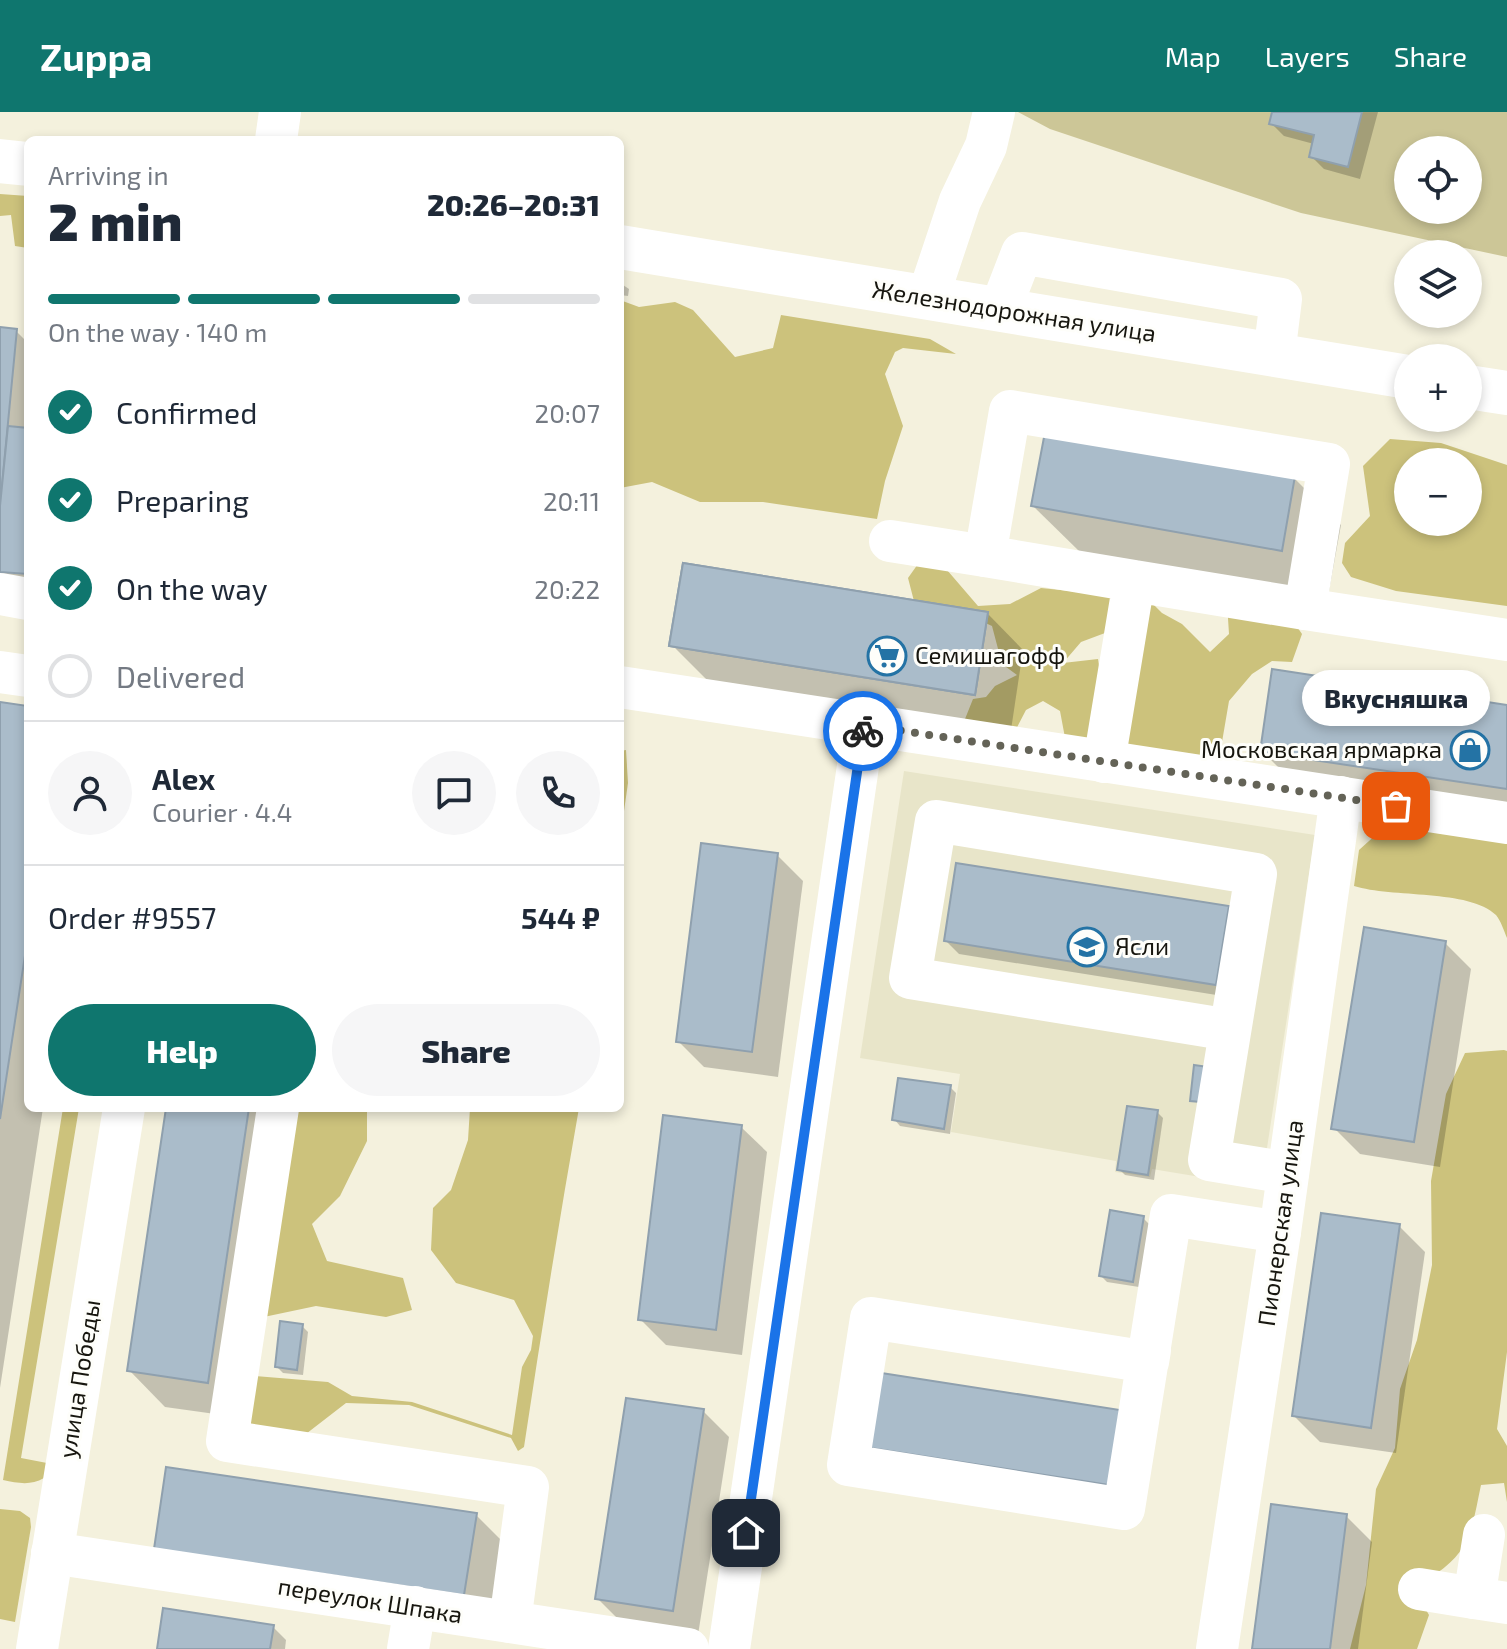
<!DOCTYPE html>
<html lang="en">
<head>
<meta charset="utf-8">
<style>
  :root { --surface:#fff; --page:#f6f6f7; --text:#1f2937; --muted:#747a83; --line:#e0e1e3; --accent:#0f766e }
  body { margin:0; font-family:"Exo 2",sans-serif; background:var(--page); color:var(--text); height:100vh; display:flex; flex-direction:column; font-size:30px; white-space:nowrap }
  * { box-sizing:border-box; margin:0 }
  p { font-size:26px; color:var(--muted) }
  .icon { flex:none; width:44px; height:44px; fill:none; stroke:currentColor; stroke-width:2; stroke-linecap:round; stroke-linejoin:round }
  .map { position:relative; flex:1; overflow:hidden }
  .drawer { position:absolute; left:24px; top:24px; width:600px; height:976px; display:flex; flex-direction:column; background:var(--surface); border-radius:12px; box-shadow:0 4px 12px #0003 }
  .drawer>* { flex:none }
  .controls { position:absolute; left:1394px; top:24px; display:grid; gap:16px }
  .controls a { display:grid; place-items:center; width:88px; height:88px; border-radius:50%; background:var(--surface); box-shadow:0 4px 12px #0003; font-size:40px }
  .pin { position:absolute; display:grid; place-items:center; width:68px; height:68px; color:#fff; margin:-34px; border-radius:16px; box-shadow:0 4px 12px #0006 }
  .courier { position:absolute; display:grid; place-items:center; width:80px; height:80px; margin:-40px; border:6px solid #1a73e8; border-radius:50%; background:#fff; color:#222; box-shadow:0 2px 10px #0007 }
  .bubble { position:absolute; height:56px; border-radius:28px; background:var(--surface); box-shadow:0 4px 12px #0003; font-size:26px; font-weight:800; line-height:56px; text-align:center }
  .headline em { font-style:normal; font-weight:800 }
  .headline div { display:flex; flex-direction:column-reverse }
  .headline { display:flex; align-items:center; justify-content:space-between; height:136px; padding:0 24px }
  h1 { font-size:52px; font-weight:800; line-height:60px }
  .bar { display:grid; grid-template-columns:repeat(4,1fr); gap:12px 8px; align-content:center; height:96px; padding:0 24px }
  .bar i { height:10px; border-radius:6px; background:var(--line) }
  .bar .on { background:var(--accent) }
  .bar p { grid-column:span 4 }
  .line { display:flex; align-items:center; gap:20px; padding:0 24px; border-top:2px solid var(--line) }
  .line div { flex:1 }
  .round { display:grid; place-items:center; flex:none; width:84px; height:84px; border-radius:42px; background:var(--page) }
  ol { padding:0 24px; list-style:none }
  li { display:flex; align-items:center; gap:24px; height:88px }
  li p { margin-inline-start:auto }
  li .icon { padding:8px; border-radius:50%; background:var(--accent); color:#fff; stroke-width:4 }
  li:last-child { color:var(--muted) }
  li i { width:44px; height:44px; border:4px solid var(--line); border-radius:50% }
  .cta { display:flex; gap:16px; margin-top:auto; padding:16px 24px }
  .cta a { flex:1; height:92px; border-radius:48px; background:var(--accent); color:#fff; font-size:32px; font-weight:800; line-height:92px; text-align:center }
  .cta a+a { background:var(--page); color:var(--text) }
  header { display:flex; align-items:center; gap:48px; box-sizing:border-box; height:112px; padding:0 40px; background:var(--accent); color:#fff }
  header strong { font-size:38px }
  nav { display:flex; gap:44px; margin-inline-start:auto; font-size:28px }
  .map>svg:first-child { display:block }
  .built { fill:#e8e5c9 }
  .green { fill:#ccc697; fill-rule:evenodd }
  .forest { fill:#ccc27c; fill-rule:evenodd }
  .shadow { fill:#0003 }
  .building { fill:#aabcca; stroke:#8fa0ae; stroke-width:2 }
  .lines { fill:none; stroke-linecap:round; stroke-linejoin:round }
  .minor { stroke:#fff; stroke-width:42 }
  .major { stroke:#fff; stroke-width:44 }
  .done { stroke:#646357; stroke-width:8; stroke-dasharray:0 14.4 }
  .route { stroke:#1a73e8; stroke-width:10 }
  .labels { text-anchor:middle; stroke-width:6; stroke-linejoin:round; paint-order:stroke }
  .street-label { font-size:24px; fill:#17160f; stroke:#fefefa }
  .poi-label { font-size:24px; fill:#17160f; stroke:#fefefa; text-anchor:start }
</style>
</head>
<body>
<header>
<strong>Zuppa</strong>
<nav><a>Map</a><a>Layers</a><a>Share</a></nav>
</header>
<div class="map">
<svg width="1507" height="1537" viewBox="0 0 1507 1537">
  <rect width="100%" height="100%" fill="#f4f1dd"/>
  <!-- built -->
  <polygon class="built" points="904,659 1315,723 1261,1075 1152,1057 1150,1065 1115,1060 1116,1049 951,1020 960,962 860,946"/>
  <!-- green -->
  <path class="green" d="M1018,0H1507V145L1301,101L1050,17ZM1408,38H1468V98H1408Z"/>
  <!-- forest -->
  <g class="forest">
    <polygon points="0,82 28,84 28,136 15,134 11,103 0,104"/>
    <polygon points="620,188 639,195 675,190 693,198 735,245 773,236 781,203 930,227 956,242 903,236 895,240 885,262 903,314 885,369 877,407 763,390 700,390 652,370 620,376"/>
    <path d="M1390,327L1441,331L1507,353V494L1396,479L1351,465L1342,451L1345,431L1370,404L1363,354ZM1408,350H1468V410H1408Z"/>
    <polygon points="925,442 941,451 978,494 1010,492 1041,476 1118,484 1105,521 1081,530 1063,551 1098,547 1105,594 1099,626 1066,631 1060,599 1043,589 1026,598 1011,627 961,617 973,587 986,585 995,574 1017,563 1002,552 992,514 966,502 915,493 908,466"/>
    <polygon points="1150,489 1162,501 1182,512 1210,540 1229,522 1227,491 1289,503 1302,522 1292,550 1272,549 1252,562 1229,589 1222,630 1229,660 1117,645"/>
    <polygon points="626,638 628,671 620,727 620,639"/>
    <path d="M1431,715L1507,731V826C1504,819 1501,809 1496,803C1469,777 1392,786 1354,774L1359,738L1379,720Z"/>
    <path d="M1504,938L1507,939V1240L1497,1317L1507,1334V1390L1504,1371L1481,1373C1474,1405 1472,1434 1445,1455C1434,1465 1422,1463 1414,1477L1429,1503L1417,1537H1350L1366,1473L1376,1377L1395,1336L1400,1277L1417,1228L1432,1153L1431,1069L1446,982L1465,941Z"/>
    <path d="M63,996H79L21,1346L47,1351L44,1366C30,1374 18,1371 3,1368Z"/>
    <polygon points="290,996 367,996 367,1029 340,1084 312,1112 327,1149 403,1166 412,1198 386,1205 316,1194 259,1206"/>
    <path d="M470,996H579C559,1109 541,1222 524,1335L518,1339L511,1326L409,1293L346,1291L302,1325L255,1317L245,1304L255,1264L328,1270L352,1284L412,1290L512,1323L522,1255L531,1238L533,1224L514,1188L456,1171L431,1138L433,1096L451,1078L468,1028Z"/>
    <polygon points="0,1397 20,1399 30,1406 31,1415 15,1510 0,1507"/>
  </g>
  <!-- shadow -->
  <g class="shadow">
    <polygon points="1274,0 1378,0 1360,67 1324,57 1311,44 1314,32 1284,24 1271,11"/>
    <polygon points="620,171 629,177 628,184 620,183"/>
    <polygon points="0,217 16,219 28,231 28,473 0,471"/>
    <polygon points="1294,366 1341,413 1328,484 1080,440 1033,394"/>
    <polygon points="987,501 1023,538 1011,618 708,569 672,533"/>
    <polygon points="0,592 28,596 28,996 43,996 0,1276"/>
    <polygon points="1507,595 1507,698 1288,665 1262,639"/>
    <polygon points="777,743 803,769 778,965 704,955 678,929"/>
    <polygon points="1228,796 1241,809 1229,885 959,842 946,829"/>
    <polygon points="1445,831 1471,857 1440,1055 1360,1042 1334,1016"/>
    <polygon points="950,975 956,981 950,1022 900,1014 894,1007"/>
    <polygon points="168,996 290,996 244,1306 165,1295 129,1258"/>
    <polygon points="1157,1000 1163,1006 1154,1068 1125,1063 1119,1057"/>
    <polygon points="741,1015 767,1040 742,1243 666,1233 640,1207"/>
    <polygon points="1143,1106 1149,1112 1139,1175 1107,1170 1101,1164"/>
    <polygon points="1399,1114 1425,1140 1396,1341 1320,1330 1294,1304"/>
    <polygon points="302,1214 308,1220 303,1263 283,1261 277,1255"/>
    <polygon points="703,1299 729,1325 698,1523 623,1512 597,1486"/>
    <polygon points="476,1403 512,1439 500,1518 192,1472"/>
    <polygon points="1346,1404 1372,1430 1358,1537 1254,1537"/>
    <polygon points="273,1515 286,1528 285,1537 159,1537"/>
  </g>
  <!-- building -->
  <g class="building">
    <polygon points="1272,0 1362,0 1348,55 1309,45 1314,23 1269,12"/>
    <polygon points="0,215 17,217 0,394"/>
    <polygon points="8,314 28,316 28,462 0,460 0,394"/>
    <polygon points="1045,320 1295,364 1282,439 1031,394"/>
    <polygon points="683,451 988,500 975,583 669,534"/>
    <polygon points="683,451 988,500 975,583 669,534"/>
    <polygon points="1272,557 1507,593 1507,677 1260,640"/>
    <polygon points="0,590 28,594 28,824 0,1007"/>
    <polygon points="701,731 778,741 752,940 676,930"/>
    <polygon points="956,751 1229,794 1216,873 944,829"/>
    <polygon points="1364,815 1446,829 1414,1030 1331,1017"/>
    <polygon points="1194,953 1216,956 1212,991 1190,989"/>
    <polygon points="898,966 951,973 944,1017 892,1008"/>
    <polygon points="1127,994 1158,998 1148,1063 1117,1058"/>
    <polygon points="166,996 249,996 208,1271 127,1259"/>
    <polygon points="663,1003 742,1013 716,1218 638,1208"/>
    <polygon points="1110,1098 1144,1104 1133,1170 1099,1164"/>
    <polygon points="1321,1101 1400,1112 1371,1316 1292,1304"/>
    <polygon points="280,1209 303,1212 297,1258 275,1255"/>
    <polygon points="875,1260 1120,1298 1109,1373 864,1335"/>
    <polygon points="626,1286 704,1297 673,1499 595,1487"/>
    <polygon points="166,1355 477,1401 464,1483 154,1437"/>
    <polygon points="1271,1392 1347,1402 1330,1537 1252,1537"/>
    <polygon points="163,1496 274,1513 270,1537 157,1537"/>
  </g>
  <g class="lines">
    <!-- minor -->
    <g class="minor">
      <polyline points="276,28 280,0"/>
      <polyline points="928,185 960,89 986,34 994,0"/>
      <polyline points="1000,198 1022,141 1281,187 1274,243"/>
      <polyline points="890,429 985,444"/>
      <polyline points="0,482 28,487"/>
      <polyline points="1305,497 1507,528"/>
      <polyline points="0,560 28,564"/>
      <polyline points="620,575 1507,711"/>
      <polyline points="1104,650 1134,469 1305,497 1329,352 1010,299 985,444 1134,469"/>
      <polyline points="1230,918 910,866 936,709 1256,762 1209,1048 1288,1061"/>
      <polyline points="278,996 227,1329 528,1375 510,1510"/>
      <polyline points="1150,1238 1148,1250 871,1206 848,1353 1124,1397 1171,1103 1280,1120"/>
      <polyline points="1484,1423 1474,1486 1507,1491"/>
      <polyline points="52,1441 688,1537"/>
      <polyline points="1419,1477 1474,1486"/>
      <polyline points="37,1537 124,996"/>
      <polyline points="408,1537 415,1495"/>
      <polyline points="729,1537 864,613"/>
      <polyline points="1217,1537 1280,1120 1341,685"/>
    </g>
    <!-- major -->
    <g class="major">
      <polyline points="0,49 28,52"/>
      <polyline points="620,135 1408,265"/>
      <polyline points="1468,275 1507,281"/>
    </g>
  </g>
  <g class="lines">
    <!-- done -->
    <polyline class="done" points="863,619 864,613 1396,694"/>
    <!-- route -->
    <polyline class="route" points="746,1421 863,619"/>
  </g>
  <!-- icons -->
  <defs>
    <symbol id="supermarket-ring" viewBox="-11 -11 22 22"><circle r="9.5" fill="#fefefa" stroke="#2473a5" stroke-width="1.5"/><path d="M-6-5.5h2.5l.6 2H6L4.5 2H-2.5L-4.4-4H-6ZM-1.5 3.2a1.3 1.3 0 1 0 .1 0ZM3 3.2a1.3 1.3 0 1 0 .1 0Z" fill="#2473a5"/></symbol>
    <symbol id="shop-ring" viewBox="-11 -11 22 22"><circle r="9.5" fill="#fefefa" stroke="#2473a5" stroke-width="1.5"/><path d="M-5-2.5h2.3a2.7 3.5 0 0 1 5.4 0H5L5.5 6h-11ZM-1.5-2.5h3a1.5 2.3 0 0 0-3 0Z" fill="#2473a5"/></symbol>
    <symbol id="school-ring" viewBox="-11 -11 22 22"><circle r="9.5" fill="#fefefa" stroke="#2473a5" stroke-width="1.5"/><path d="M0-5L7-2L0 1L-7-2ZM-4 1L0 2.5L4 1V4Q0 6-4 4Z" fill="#2473a5"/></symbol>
  </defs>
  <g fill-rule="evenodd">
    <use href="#supermarket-ring" x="865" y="522" width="44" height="44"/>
    <use href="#shop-ring" x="1448" y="616" width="44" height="44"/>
    <use href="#school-ring" x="1065" y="813" width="44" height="44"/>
  </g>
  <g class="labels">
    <!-- street labels -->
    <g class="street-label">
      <text transform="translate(1014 200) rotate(9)" y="8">Железнодорожная улица</text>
      <text transform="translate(1281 1111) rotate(-82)" y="8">Пионерская улица</text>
      <text transform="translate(80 1267) rotate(-81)" y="8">улица Победы</text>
      <text transform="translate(370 1489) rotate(9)" y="8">переулок Шпака</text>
    </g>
    <!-- poi labels -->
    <g class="poi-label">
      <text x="915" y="552">Семишагофф</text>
      <text x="1442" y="646" text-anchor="end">Московская ярмарка</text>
      <text x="1115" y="843">Ясли</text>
    </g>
  </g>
</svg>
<div class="controls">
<a><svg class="icon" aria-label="locate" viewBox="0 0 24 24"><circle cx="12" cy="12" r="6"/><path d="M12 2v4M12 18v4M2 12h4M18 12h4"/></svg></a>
<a><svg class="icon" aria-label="layers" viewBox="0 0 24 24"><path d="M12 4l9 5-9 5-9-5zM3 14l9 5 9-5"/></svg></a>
<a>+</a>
<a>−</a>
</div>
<div class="pin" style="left:1396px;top:694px;background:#ea580c"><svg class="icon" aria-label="bag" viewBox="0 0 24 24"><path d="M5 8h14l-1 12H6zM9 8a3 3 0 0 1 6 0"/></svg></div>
<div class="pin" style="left:746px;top:1421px;background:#1f2937"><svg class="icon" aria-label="home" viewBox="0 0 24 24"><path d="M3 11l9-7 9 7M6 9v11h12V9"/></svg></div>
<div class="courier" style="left:863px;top:619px"><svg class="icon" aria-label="bike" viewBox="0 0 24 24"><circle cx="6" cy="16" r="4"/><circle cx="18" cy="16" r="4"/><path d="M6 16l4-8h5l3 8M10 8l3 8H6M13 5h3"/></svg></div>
<div class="bubble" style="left:1302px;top:558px;width:188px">Вкусняшка</div>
<section class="drawer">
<div class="headline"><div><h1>2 min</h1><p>Arriving in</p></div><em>20:26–20:31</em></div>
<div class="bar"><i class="on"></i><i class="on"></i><i class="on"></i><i></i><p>On the way · 140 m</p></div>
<ol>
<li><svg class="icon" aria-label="check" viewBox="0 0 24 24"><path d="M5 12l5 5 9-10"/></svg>Confirmed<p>20:07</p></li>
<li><svg class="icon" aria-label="check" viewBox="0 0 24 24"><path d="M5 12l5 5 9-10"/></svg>Preparing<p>20:11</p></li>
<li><svg class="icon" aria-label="check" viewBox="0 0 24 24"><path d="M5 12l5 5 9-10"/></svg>On the way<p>20:22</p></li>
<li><i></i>Delivered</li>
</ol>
<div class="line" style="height:144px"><a class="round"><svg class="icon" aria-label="person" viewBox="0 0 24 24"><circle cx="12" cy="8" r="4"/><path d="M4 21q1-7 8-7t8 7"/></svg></a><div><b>Alex</b><p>Courier · 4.4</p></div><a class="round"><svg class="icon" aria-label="chat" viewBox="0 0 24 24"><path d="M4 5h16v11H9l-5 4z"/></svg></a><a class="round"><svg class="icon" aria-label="phone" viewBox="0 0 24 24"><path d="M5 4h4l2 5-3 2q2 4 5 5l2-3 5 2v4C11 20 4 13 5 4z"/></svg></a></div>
<div class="line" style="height:104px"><div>Order #9557</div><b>544 ₽</b></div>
<div class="cta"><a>Help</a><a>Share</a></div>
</section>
</div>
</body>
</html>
